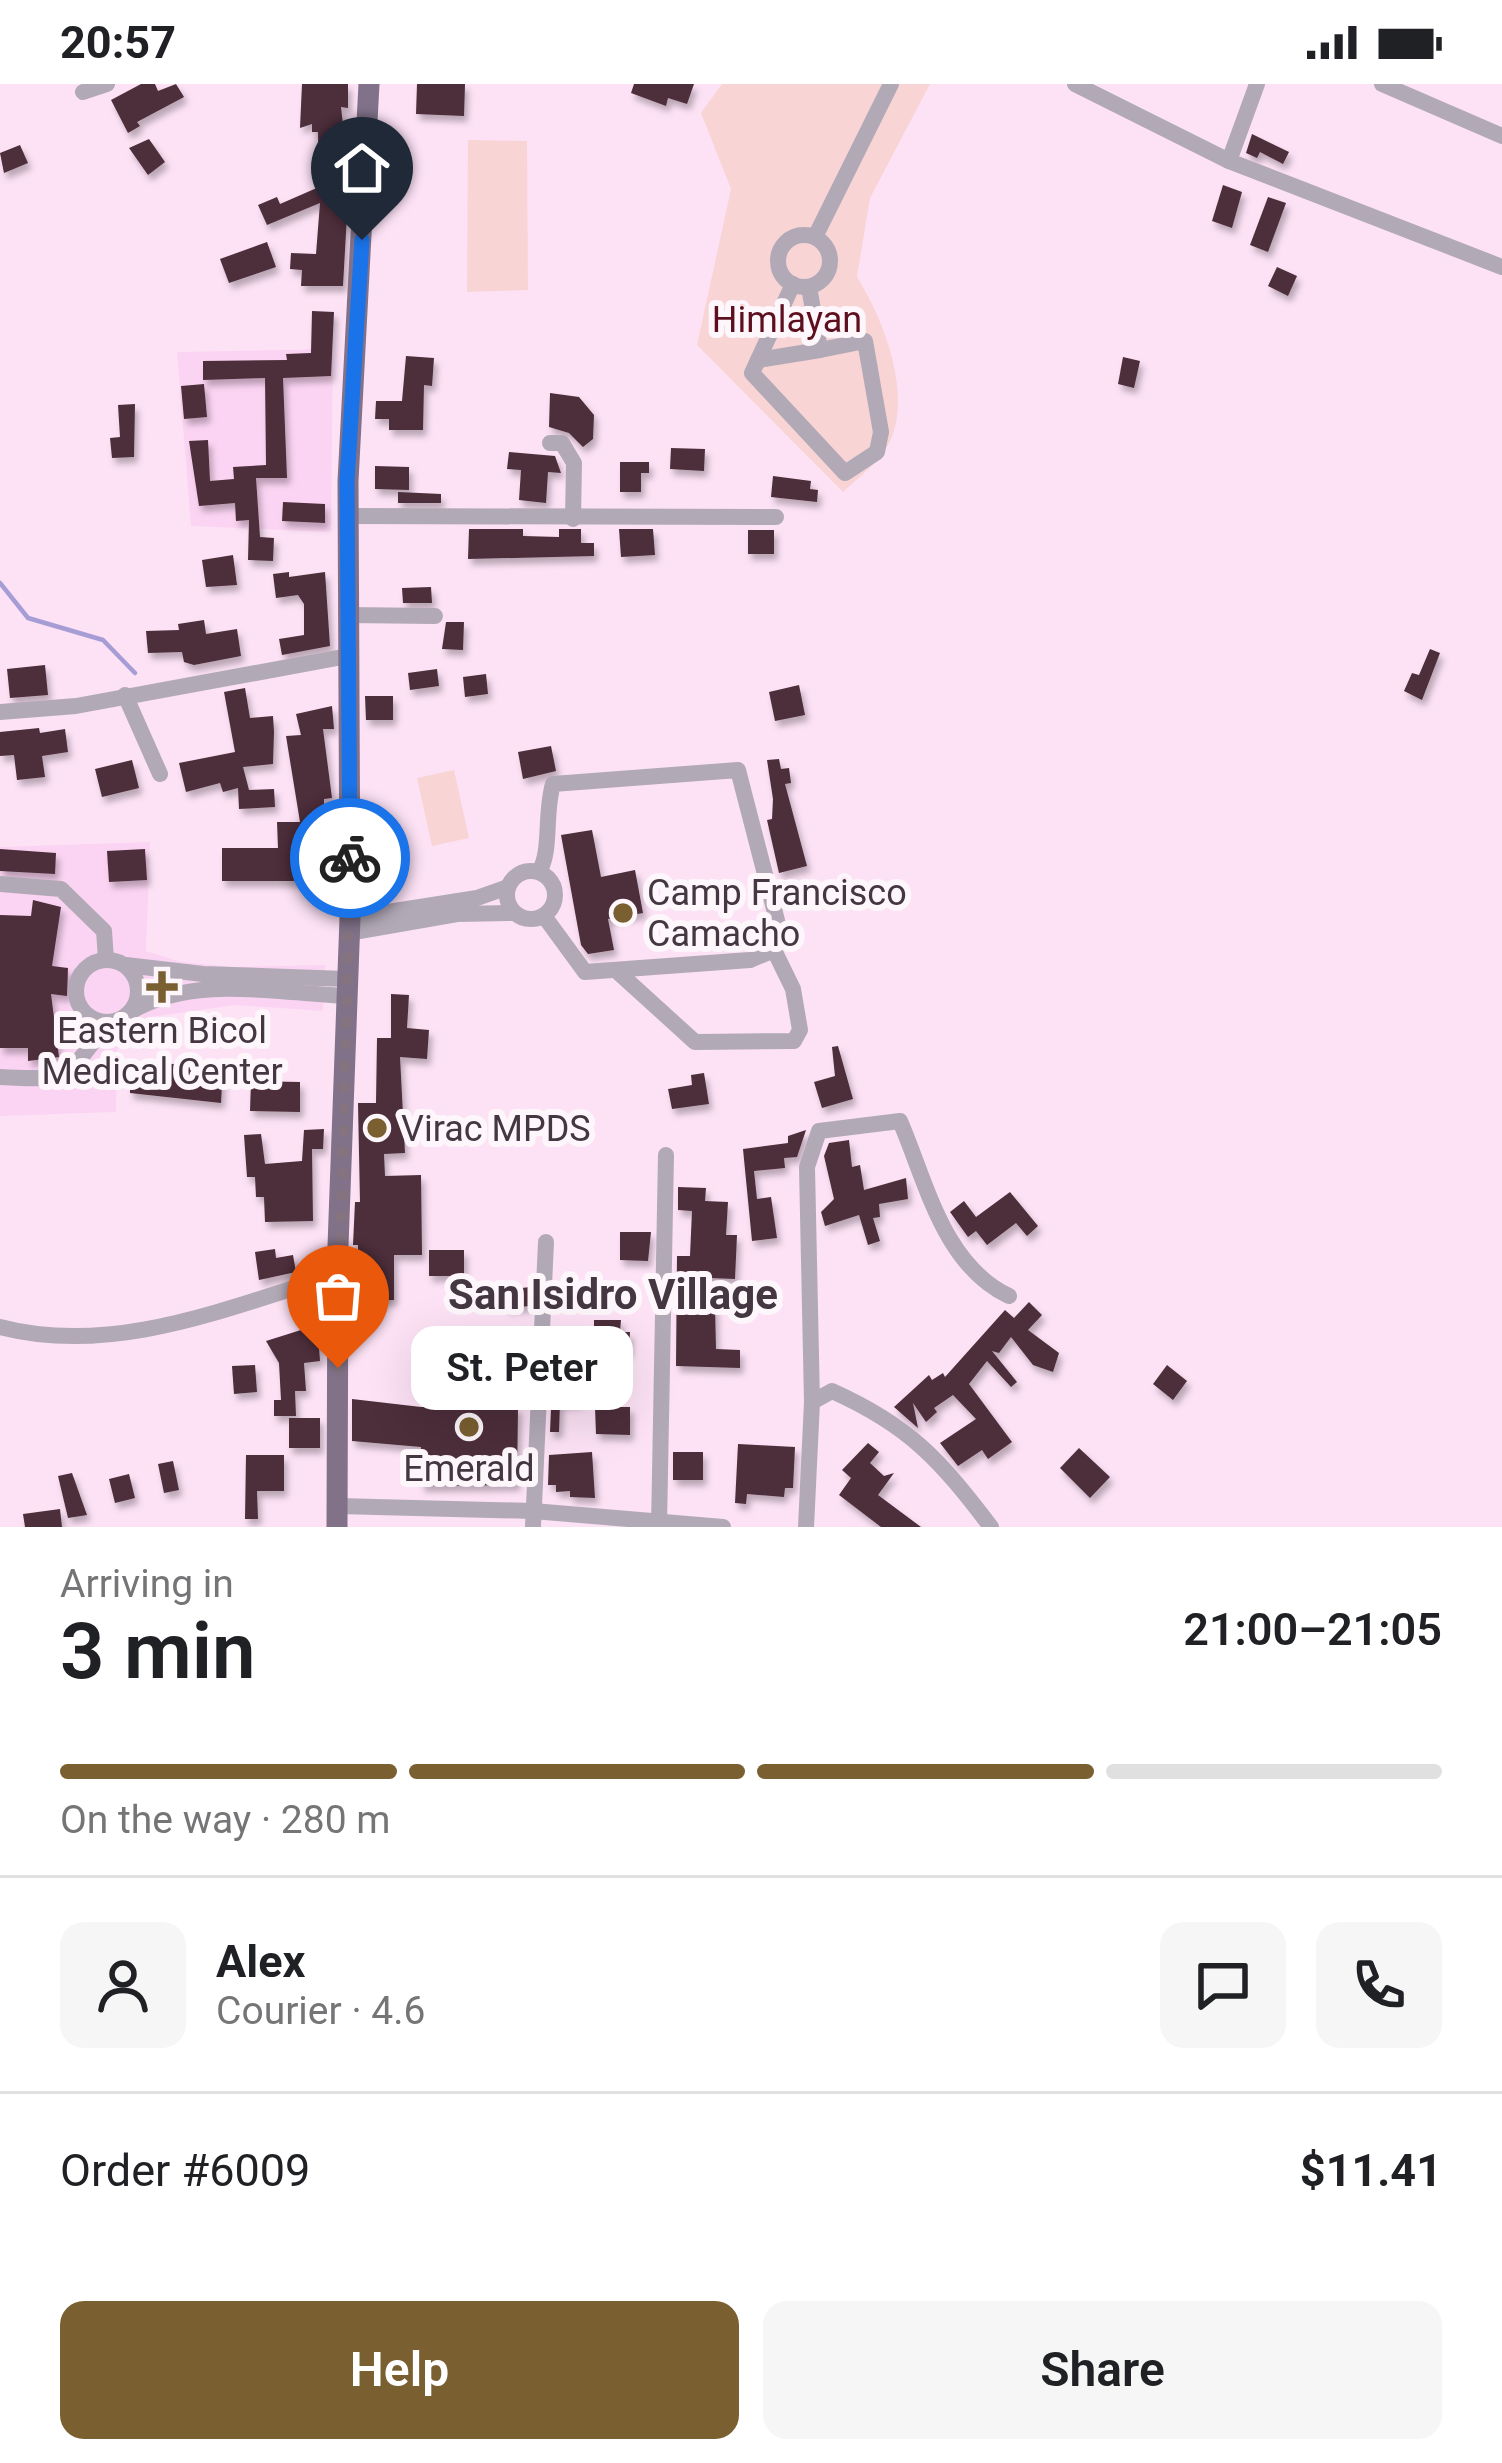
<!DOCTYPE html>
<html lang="en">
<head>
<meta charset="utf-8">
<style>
  :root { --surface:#fff; --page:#f6f6f6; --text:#202124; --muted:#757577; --line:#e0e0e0; --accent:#7a5f31 }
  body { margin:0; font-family:Roboto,sans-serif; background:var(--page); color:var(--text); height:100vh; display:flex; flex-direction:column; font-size:45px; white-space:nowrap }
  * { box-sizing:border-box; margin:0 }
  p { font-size:39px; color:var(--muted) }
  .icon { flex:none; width:66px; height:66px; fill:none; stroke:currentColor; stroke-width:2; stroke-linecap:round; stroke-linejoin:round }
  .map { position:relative; height:1443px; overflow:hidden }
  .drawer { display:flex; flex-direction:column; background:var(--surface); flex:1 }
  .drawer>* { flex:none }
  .pin { position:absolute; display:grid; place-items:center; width:102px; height:102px; color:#fff; margin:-123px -51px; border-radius:50% 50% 50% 0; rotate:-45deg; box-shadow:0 0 12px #0007 }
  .pin .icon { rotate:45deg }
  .courier { position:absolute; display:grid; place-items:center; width:120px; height:120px; margin:-60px; border:9px solid #1a73e8; border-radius:50%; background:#fff; color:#222; box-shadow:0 3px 15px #0007 }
  .bubble { position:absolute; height:84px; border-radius:24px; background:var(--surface); box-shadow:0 12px 48px #0002; font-size:39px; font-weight:600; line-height:84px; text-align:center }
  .overview em { font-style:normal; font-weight:600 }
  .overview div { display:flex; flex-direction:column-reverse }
  .overview { display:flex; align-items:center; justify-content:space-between; height:204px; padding:0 60px }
  h1 { font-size:78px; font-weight:600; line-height:90px }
  .bar { display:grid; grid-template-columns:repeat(4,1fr); gap:18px 12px; align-content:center; height:144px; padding:0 60px }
  .bar i { height:15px; border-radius:9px; background:var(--line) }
  .bar .on { background:var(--accent) }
  .bar p { grid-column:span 4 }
  .line { display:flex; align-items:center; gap:30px; padding:0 60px; border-top:3px solid var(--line) }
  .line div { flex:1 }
  .round { display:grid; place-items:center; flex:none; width:126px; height:126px; border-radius:24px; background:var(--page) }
  .action { display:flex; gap:24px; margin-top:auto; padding:24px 60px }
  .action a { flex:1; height:138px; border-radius:24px; background:var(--accent); color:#fff; font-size:48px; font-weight:600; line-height:138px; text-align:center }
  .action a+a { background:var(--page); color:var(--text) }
  .status { display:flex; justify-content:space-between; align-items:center; height:84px; padding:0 60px; background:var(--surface); direction:ltr }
  .status svg { height:33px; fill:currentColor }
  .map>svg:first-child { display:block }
  .built { fill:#fcd4f3 }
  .green { fill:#f8d4d5 }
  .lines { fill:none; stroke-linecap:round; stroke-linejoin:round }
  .stream { stroke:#a79dd5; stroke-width:4.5 }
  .building { fill:#4d2e3a; filter:url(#shadow) }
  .minor { stroke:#b2a9b7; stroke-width:16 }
  .major { stroke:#81728a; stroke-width:21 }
  .done { stroke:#857380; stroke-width:12; stroke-dasharray:0 21.6 }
  .route { stroke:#1a73e8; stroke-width:15 }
  .poi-dot { fill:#7a5f31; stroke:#fdf6fb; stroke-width:4.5 }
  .labels { text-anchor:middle; stroke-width:12; stroke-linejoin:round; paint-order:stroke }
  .park-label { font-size:36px; fill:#5e0f1e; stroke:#fdf6fb }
  .poi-label { font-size:36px; fill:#443741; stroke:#fdf6fb; text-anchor:start }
  .quarter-label { font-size:42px; font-weight:bold; fill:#443741; stroke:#fdf6fb }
</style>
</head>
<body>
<div class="status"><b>20:57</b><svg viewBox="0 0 49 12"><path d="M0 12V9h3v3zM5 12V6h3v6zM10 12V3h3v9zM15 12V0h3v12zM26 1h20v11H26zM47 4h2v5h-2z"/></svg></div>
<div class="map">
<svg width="1502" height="1443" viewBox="0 0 1502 1443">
  <defs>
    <filter id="shadow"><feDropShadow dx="3.5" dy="6" stdDeviation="3" flood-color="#0004"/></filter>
  </defs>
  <rect width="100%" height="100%" fill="#fde2f6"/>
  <!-- built -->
  <g class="built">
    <polygon points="333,265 331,448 191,442 177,268"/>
    <polygon points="150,758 146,867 181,878 232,883 325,881 323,927 235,921 151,933 126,945 117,967 116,1028 0,1032 0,763"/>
  </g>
  <!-- green -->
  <g class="green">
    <path d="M722,0H930L870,114L857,193C884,236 914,313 888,361C879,378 858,394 843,408L697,261L731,105L701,29Z"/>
    <polygon points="468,56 527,57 528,206 467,208"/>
    <polygon points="454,686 469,754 432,762 417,694"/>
  </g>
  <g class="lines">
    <!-- stream -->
    <polyline class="stream" points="0,499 28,534 103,556 135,589"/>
  </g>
  <!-- building -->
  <g class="building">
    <polygon points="141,0 155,0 158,7 176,0 184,13 137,38 140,42 128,49 111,16"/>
    <polygon points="302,0 348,0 348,24 341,23 349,95 343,202 301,202 302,186 290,185 291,169 316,170 320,119 267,141 258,121 277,113 280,120 319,103 318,48 312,48 312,40 300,44"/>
    <polygon points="417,0 465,0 464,32 416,30"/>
    <polygon points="634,0 694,0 687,20 668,14 666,22 631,9"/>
    <polygon points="1252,50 1289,68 1283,80 1260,68 1257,74 1246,69"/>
    <polygon points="149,55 165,78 148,91 129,64"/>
    <polygon points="20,61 28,79 4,89 0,69"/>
    <polygon points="1223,101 1242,108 1232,144 1212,137"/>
    <polygon points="1268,113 1286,119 1268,168 1250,161"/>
    <polygon points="267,158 276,183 229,199 220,175"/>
    <polygon points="1277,183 1297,192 1288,212 1268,202"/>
    <polygon points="312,227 334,228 331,292 283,294 287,394 256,394 260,453 274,454 273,477 248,476 249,436 236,437 235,419 199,422 189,357 208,356 210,397 234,395 233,383 266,381 265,294 203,296 203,277 287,276 286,270 311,269"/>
    <polygon points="406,272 434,274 432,302 424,301 423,346 389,346 389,335 375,335 376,317 402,317"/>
    <polygon points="1123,273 1140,277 1134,304 1118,300"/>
    <polygon points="204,300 207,333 184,335 181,302"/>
    <polygon points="550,309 579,313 594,331 593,355 583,363 569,349 549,343"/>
    <polygon points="135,320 134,373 112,374 110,354 120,353 118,321"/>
    <polygon points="671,364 705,365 704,387 670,385"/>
    <polygon points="509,368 555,372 561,389 548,388 546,419 519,416 521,386 507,385"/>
    <polygon points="620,378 649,378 649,389 641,389 641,408 620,408"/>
    <polygon points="375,382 409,383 409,406 375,405"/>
    <polygon points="773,392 811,397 810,405 818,406 817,418 771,413"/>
    <polygon points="398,408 441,410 441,419 398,419"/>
    <polygon points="283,418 325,420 325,439 282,437"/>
    <polygon points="469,445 523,445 523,452 559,453 559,445 581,445 581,459 594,459 594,472 468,475"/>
    <polygon points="619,445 653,445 655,471 621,473"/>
    <rect x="748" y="446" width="26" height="24"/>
    <polygon points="233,471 237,501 206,503 202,476"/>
    <polygon points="289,488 289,493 325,488 330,562 282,571 279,555 304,551 304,520 298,511 276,514 273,490"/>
    <polygon points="431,503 432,519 403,519 402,504"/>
    <polygon points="204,536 206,550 237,545 241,572 194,581 184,578 182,568 148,569 146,547 179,546 178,540"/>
    <polygon points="446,538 464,538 463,566 442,565"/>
    <polygon points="1430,565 1440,569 1422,616 1404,607 1412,589 1419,591"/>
    <polygon points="45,581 48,611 10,614 7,585"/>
    <polygon points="437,585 439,602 410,606 408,589"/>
    <polygon points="486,590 488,610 465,613 463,593"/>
    <polygon points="799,601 805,631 775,637 769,608"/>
    <polygon points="245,604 250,634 273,632 274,648 273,680 243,683 249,706 274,705 275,723 239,725 238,704 223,708 220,699 186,708 179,679 235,668 224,608"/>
    <polygon points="365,612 393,612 393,636 366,636"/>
    <polygon points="332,622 334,645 323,645 332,714 324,715 324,752 313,752 313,797 222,797 222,764 278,764 277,738 300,738 286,652 301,651 296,630"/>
    <polygon points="39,644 40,649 65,645 68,668 42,672 45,693 17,696 14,671 0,672 0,648"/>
    <polygon points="551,662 556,687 523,695 518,668"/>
    <polygon points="779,675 781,685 789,684 791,699 785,700 807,782 779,789 767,736 772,735 773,715 767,676"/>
    <polygon points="132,676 139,704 102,713 95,685"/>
    <polygon points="592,746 601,793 635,786 643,829 608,835 614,866 588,870 581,861 561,751"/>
    <polygon points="0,765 56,769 55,790 0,787"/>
    <polygon points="145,765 147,796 109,798 107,767"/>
    <polygon points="33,816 61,823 52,882 68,884 67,912 51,910 59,973 28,977 28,964 0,964 0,831 31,832"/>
    <polygon points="391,910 409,911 407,944 429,946 427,975 400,973 405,1069 384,1070 385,1092 421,1091 422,1171 394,1171 394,1216 358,1216 358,1161 353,1161 355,1118 360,1118 358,1019 376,1019 377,954 391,954"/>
    <polygon points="838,962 853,1015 822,1024 814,998 835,992 832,963"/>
    <polygon points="130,979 223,981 221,1019 130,1009"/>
    <polygon points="704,989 709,1020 672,1025 668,1005 692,1001 691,991"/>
    <polygon points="251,997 300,998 300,1028 250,1027"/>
    <polygon points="324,1045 323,1065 312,1065 313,1137 265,1138 264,1113 256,1113 255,1093 247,1093 244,1051 261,1050 265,1080 302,1077 304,1046"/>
    <polygon points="806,1046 797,1073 784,1074 785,1084 754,1087 757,1115 771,1113 777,1154 752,1157 743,1065 788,1059 788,1052"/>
    <polygon points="849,1056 852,1083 860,1081 864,1106 906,1094 908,1115 879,1120 880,1133 873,1134 880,1157 868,1161 859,1131 825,1142 821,1128 834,1115 824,1072 829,1059"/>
    <polygon points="678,1103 706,1104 705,1117 728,1118 726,1151 737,1151 735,1195 710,1194 709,1221 715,1222 716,1265 740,1266 740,1284 676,1282 677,1172 690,1172 692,1127 678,1126"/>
    <polygon points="1010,1108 1038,1142 1027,1152 1016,1139 987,1161 976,1147 968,1153 950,1128 964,1117 976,1133"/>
    <polygon points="620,1148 651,1148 648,1177 620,1176"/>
    <polygon points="275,1165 276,1174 293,1171 296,1188 259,1196 255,1168"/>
    <rect x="429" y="1166" width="35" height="26"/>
    <polygon points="530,1203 530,1222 506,1224 505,1206"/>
    <polygon points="1029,1218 1042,1231 1028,1246 1059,1269 1053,1288 1033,1281 1011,1253 999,1269 992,1267 1017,1298 1011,1303 987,1277 969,1300 1012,1358 988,1375 982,1366 958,1382 940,1359 976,1335 953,1311 934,1324 937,1328 926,1338 913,1319 918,1344 894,1323 929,1291 932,1296 943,1289 945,1293 1005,1226 1014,1234"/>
    <polygon points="316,1224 320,1277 304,1279 306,1307 295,1307 296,1332 274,1332 274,1316 281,1316 279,1279 266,1257 301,1246 300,1225"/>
    <polygon points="594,1236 621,1236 620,1248 630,1248 629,1268 619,1268 619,1279 594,1279"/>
    <polygon points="507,1273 510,1293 487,1297 483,1277"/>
    <polygon points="566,1278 567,1292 578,1292 579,1318 560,1319 559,1348 550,1348 553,1279"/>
    <polygon points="255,1281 257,1308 234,1310 232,1282"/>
    <polygon points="1167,1281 1187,1297 1173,1316 1153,1300"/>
    <polygon points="352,1315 421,1323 518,1323 517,1401 421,1402 421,1363 352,1357"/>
    <polygon points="595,1323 630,1323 630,1351 596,1350"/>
    <rect x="289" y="1334" width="31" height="30"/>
    <polygon points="868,1359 879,1368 870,1379 884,1392 894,1389 878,1411 921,1443 881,1443 839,1411 851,1394 842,1386"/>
    <polygon points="738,1360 795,1363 793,1404 785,1404 784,1413 747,1410 746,1420 735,1419"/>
    <polygon points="1079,1364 1110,1393 1090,1414 1060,1384"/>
    <polygon points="592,1368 595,1414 570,1413 570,1407 556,1408 556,1401 548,1401 549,1371"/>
    <rect x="673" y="1368" width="30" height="28"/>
    <polygon points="246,1371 284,1371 284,1407 257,1407 258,1435 245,1435"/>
    <polygon points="173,1377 179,1406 164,1409 158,1380"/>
    <polygon points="72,1389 87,1431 68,1434 58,1392"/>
    <polygon points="129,1390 135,1414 115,1419 109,1395"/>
    <polygon points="60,1425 62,1443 25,1443 23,1430"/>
  </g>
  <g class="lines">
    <!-- minor -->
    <g class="minor">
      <polyline points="1075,0 1229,77 1502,183"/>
      <polyline points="1382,0 1502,52"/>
      <polyline points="83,8 107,0"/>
      <polyline points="1229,77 1257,0"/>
      <circle cx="804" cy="177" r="26"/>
      <polyline points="815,153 891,0"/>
      <polyline points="793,200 752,289 845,389 877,368 881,348 865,257 820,266 809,203"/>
      <polyline points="758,276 820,266"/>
      <polyline points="550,359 562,359 574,379 573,435"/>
      <polyline points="348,432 776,433"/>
      <polyline points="347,531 435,532"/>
      <polyline points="125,611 160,690"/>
      <polyline points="0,628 76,622 348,572"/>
      <circle cx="531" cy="811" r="24"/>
      <path d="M539,788C552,766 544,731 553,700L738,686L780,848L774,866L750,876L585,888L544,832"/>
      <polyline points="0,800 61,805 104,847 106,875"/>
      <polyline points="350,834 477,814 508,803"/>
      <polyline points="348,849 457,830 514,829"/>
      <circle cx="107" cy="907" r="31"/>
      <polyline points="126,881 203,890 346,895"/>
      <polyline points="619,889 695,958 794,957 800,946 793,905 774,866"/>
      <path d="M130,928C193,890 276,909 347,912"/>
      <path d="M0,993C90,998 58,990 112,938"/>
      <path d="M0,1243C114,1273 229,1223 338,1190"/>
      <path d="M812,1318L832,1307C910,1342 940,1376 991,1443"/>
      <polyline points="338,1422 533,1427 723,1443"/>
      <polyline points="659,1442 666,1071"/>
      <polyline points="533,1443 546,1158"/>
      <path d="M806,1443L812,1318L807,1083L819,1047L900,1037C926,1097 943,1181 1009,1212"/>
    </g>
    <!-- major -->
    <polyline class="major" points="337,1443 338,1162 350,834 348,397 369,0"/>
  </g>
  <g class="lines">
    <!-- done -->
    <polyline class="done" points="338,1284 350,774"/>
    <!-- route -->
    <polyline class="route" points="350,774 347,397 362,156"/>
  </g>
  <!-- markers -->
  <g class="poi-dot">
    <circle cx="623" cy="829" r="12"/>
    <path d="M156 885h12v12h12v12h-12v12h-12v-12h-12v-12h12z"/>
    <circle cx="377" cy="1044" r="12"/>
    <circle cx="469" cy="1343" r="12"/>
  </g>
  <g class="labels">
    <!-- park labels -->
    <g class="park-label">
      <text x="787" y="248">Himlayan</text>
    </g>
    <!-- poi labels -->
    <g class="poi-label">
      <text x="647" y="821">Camp Francisco<tspan x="647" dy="41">Camacho</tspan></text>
      <text x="162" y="959" text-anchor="middle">Eastern Bicol<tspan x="162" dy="41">Medical Center</tspan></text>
      <text x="401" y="1057">Virac MPDS</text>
      <text x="469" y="1397" text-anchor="middle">Emerald</text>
    </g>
    <!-- quarter labels -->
    <g class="quarter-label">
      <text x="613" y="1225">San Isidro Village</text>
    </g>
  </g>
</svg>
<div class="pin" style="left:338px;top:1284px;background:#ea580c"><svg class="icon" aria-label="bag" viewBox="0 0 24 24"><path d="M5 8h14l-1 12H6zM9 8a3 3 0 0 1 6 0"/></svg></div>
<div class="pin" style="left:362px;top:156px;background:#1f2937"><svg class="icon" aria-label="home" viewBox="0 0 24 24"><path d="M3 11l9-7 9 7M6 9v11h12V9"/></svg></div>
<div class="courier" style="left:350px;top:774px"><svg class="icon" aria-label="bike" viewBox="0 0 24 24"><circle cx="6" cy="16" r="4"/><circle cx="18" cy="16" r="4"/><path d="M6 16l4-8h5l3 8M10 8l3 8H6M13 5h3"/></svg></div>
<div class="bubble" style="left:411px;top:1242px;width:222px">St. Peter</div>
</div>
<section class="drawer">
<div class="overview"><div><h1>3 min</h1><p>Arriving in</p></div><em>21:00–21:05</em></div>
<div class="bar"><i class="on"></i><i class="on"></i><i class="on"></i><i></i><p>On the way · 280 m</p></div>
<div class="line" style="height:216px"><a class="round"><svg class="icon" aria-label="person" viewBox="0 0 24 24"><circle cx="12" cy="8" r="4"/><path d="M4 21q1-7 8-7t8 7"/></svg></a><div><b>Alex</b><p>Courier · 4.6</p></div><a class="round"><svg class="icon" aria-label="chat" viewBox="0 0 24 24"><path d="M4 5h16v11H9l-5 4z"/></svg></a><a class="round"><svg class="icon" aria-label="phone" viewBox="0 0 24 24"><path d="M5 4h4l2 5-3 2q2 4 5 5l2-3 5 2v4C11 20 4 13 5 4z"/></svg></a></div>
<div class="line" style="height:156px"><div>Order #6009</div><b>$11.41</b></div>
<div class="action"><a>Help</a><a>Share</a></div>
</section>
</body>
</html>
